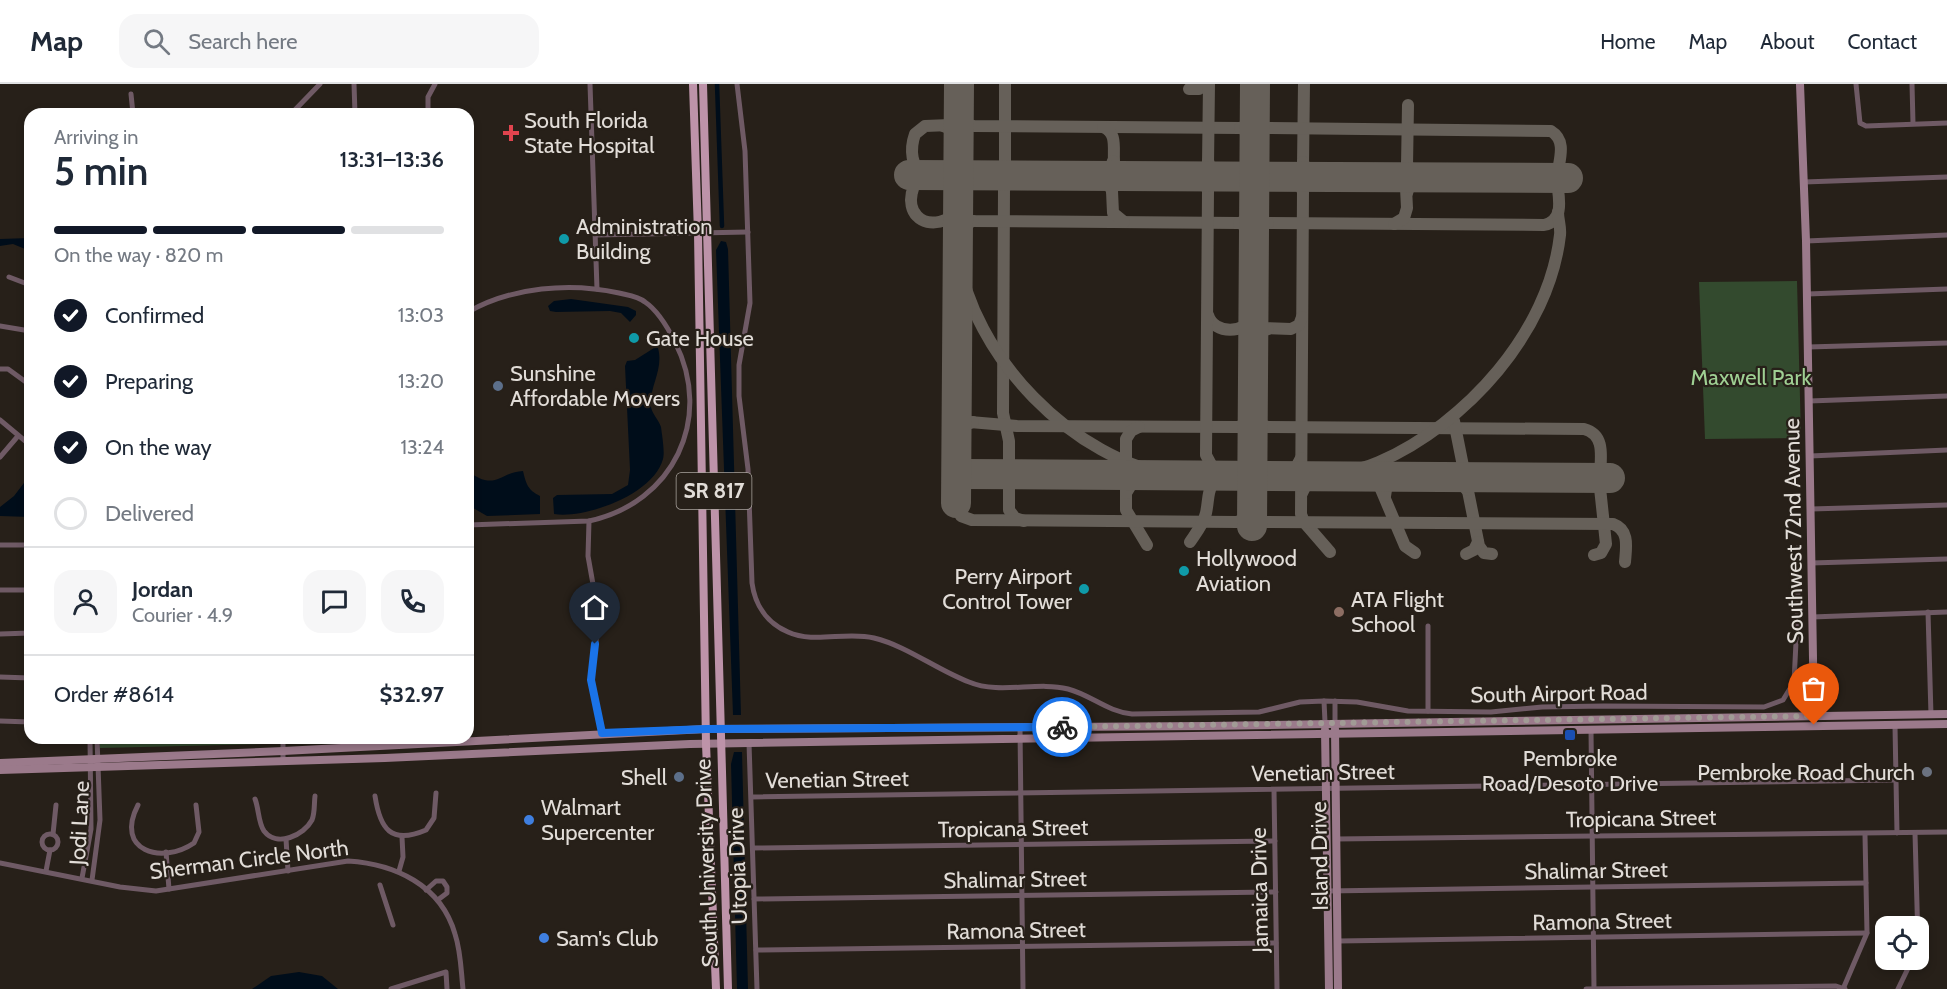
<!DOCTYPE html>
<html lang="en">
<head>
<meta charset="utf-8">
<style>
  :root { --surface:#fff; --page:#f6f6f7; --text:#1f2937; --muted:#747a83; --line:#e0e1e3; --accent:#111827 }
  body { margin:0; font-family:Cabin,sans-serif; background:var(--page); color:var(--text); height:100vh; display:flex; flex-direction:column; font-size:22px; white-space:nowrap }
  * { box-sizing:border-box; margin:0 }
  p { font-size:20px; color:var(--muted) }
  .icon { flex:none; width:33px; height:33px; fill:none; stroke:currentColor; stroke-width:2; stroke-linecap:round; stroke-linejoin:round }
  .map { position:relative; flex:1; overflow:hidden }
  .panel { position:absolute; left:24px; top:24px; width:450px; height:636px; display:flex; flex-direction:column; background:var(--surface); border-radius:18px; box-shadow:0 3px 9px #0003 }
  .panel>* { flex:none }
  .buttons { position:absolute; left:1875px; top:832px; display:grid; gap:12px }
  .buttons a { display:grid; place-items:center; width:54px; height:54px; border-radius:12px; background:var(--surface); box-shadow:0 3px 9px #0003; font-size:30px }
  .pin { position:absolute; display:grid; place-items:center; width:51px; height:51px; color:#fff; margin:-62px -26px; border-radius:50% 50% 50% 0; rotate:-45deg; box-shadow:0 0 6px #0007 }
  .pin .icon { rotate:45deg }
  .courier { position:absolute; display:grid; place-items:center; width:60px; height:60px; margin:-30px; border:4px solid #1a73e8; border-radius:50%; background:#fff; color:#222; box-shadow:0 2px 8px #0007 }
  .headline em { font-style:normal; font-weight:600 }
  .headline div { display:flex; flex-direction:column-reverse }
  .headline { display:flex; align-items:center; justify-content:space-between; height:102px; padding:0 30px }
  h1 { font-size:39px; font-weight:600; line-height:45px }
  .bar { display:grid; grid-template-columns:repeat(4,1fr); gap:9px 6px; align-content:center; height:72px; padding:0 30px }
  .bar i { height:8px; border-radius:4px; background:var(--line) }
  .bar .selected { background:var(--accent) }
  .bar p { grid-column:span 4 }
  .line { display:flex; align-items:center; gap:15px; padding:0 30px; border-top:2px solid var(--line) }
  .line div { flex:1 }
  .round { display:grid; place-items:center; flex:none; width:63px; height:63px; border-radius:18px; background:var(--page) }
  ol { padding:0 30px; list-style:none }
  li { display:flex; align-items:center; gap:18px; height:66px }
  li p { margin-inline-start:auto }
  li .icon { padding:6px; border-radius:50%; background:var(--accent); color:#fff; stroke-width:4 }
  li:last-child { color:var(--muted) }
  li i { width:33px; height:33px; border:3px solid var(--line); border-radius:50% }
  header { display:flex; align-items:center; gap:36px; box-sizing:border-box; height:84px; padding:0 30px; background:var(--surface); border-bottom:2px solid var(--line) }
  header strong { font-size:28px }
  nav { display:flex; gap:33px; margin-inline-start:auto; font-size:21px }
  .search { width:420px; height:54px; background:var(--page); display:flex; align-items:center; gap:15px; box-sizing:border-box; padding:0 21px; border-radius:18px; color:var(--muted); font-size:22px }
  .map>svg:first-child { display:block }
  .green { fill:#334a2e }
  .water { fill:#000d1a }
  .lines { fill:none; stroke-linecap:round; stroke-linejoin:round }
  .canal { stroke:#000d1a; stroke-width:4.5 }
  .taxiway { stroke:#666059; stroke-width:12 }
  .runway { stroke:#666059; stroke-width:30 }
  .street { stroke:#6f5a65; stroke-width:5 }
  .secondary { stroke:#9b7a8b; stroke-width:8 }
  .primary { stroke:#bd93a9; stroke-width:8 }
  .done { stroke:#a19b95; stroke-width:6; stroke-dasharray:0 10.8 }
  .route { stroke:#1a73e8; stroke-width:8 }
  .health-dot { fill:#e0444e; stroke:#272019; stroke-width:2 }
  .culture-dot { fill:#0f9aa8; stroke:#272019; stroke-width:2 }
  .service-dot { fill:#5c6f8a; stroke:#272019; stroke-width:2 }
  .education-dot { fill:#8d6e63; stroke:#272019; stroke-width:2 }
  .transit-dot { fill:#1a4fb4; stroke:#272019; stroke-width:2 }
  .worship-dot { fill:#6b7280; stroke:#272019; stroke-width:2 }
  .shop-dot { fill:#3f7fe0; stroke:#272019; stroke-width:2 }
  .labels { text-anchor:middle; stroke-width:4.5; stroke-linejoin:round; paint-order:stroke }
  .shield { fill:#272019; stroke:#aaa49f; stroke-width:1.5 }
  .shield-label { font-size:21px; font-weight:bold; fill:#e2ddd8 }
  .poi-label { font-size:22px; fill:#e2ddd8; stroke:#272019; text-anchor:start }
  .park-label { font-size:22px; fill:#9fd093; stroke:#272019 }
  .street-label { font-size:22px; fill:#e2ddd8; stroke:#272019 }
</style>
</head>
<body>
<header>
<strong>Map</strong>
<div class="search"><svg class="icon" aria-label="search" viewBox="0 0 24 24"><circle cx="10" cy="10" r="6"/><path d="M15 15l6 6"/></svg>Search here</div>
<nav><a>Home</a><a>Map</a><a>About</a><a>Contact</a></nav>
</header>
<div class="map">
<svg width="1947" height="905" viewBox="0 0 1947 905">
  <rect width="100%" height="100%" fill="#272019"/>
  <!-- green -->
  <g class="green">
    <polygon points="1797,197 1801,354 1705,355 1699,198"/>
    <polygon points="100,654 271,654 271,655 265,660 100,664"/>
  </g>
  <!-- water -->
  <g class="water">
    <polygon points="30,154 30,167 13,160 0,162 0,155"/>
    <polygon points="721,157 726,158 728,165 741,631 733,631 716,166"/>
    <polygon points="571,215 628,223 636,227 636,231 630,238 621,229 610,227 556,228 550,227 548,222 554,217"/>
    <path d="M468,251V382L472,390C496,406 501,388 523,387C526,400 528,406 540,412V430L487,432L468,421Z"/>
    <path d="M654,264H658C664,286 649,302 651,323C652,330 659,336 661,343C662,351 665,368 663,375C654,410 586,435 554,430L553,414L557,411L612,410L628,401L630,386L625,282L627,277L635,276Z"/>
    <polygon points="27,395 30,395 30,433 0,432 0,423 14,412"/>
    <polygon points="734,668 742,668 748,905 737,905 731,680"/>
    <polygon points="299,888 322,892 338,905 252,905 271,892"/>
  </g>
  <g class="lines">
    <!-- canal -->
    <polyline class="canal" points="717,0 722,142"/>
    <!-- taxiway -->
    <g class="taxiway">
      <polyline points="1005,0 1005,79 1009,88 1018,92 1009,96 1004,105 1003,329 1009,357 1009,426 1015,434 1024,437"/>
      <polyline points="1304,0 1303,81 1299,89 1292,93 1300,99 1303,108 1301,430 1304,438 1330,468"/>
      <polyline points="1189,5 1199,5 1207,0"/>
      <polyline points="959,20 961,0"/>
      <polyline points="959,29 965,40 974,42 1240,44 1250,40 1254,30"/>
      <polyline points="943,42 953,46 959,55"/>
      <path d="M1103,43C1120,49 1111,71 1115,84L1126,92"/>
      <polyline points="1240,44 1250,48 1254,57"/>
      <polyline points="1208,77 1211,86 1221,93"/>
      <polyline points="1303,78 1307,89 1316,93"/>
      <path d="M926,91C910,85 910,64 915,50L925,42L950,41L959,29"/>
      <path d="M926,91C911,96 906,121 917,132C928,144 953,138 958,124"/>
      <polyline points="1112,107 1108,98 1101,92 1110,86 1113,77"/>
      <polyline points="1407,109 1410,100 1419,94 1410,88 1407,79"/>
      <path d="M958,124L963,133L971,137L1239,139L1248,142L1254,151L1260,142L1268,139L1544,141C1566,136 1558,111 1557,96C1557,80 1569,58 1551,47L1268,44L1259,40L1254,30"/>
      <polyline points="1124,138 1113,129 1112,107 1114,98 1126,92"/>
      <polyline points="1239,139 1249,135 1254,127 1258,134 1268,139"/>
      <polyline points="1394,140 1404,134 1407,124 1406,104 1395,94 1403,90 1407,82 1408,21"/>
      <polyline points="958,152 963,142 973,137"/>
      <path d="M958,169C971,271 1074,378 1177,392"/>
      <path d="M1208,231C1214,251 1246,250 1253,232"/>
      <polyline points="1253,232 1264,244 1291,245 1299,241 1302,233"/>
      <polyline points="1253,257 1259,248 1268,245"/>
      <path d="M957,330L970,338L1017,342L1238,343L1247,340L1253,331L1258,340L1268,343L1584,345C1607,351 1600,376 1600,394"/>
      <polyline points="1454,337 1479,462 1484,469 1492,470"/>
      <polyline points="1139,343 1131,347 1126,355 1126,426 1147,461"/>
      <polyline points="957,358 960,343 973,338"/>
      <polyline points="1279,392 1294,387 1301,374"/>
      <polyline points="1361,393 1380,403 1405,462 1415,469"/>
      <polyline points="1443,393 1459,397 1467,406"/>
      <polyline points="1583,394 1596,397 1600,404 1606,460 1601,469 1594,471"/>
      <polyline points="1126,409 1134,396 1150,391"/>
      <path d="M1302,409L1306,401L1313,395C1336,389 1357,388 1379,378C1466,340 1549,248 1560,151C1561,143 1558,136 1558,128"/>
      <polyline points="1385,412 1387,400 1399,393"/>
      <polyline points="956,419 961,432 972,436 1237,438 1248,434 1252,425"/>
      <path d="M1252,425L1256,433L1266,438L1613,440C1630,446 1626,464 1625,478"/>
      <path d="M1190,458C1196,449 1204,439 1206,429C1210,411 1205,398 1227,392L1214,386L1206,371L1208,107L1205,98L1197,93L1204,88L1208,80L1209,0"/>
      <polyline points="1466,470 1474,466 1478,458"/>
    </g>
    <!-- runway -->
    <g class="runway">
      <polyline points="909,91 1568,94"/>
      <polyline points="957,390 1610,394"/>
      <polyline points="956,419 959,0"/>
      <polyline points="1252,442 1255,0"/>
    </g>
    <!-- street -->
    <g class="street">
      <polyline points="354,0 355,30"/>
      <polyline points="590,0 597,205"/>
      <path d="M737,0L745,67L750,219L739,281V312L748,385L752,499C755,521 767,539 788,548C814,560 846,547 874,554C907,562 937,586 969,598C1000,611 1036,597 1068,605C1091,611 1108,628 1132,630L1259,628L1300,618L1324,617L1357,618L1408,627L1491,628L1542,623L1604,622L1764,623L1783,616L1794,598L1798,518L1797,464"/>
      <polyline points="1856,0 1860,39 1866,42 1947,39"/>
      <polyline points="1912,0 1913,39"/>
      <polyline points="131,10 133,30"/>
      <polyline points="291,30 320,0"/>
      <polyline points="428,30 428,13 435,0"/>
      <polyline points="1804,98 1947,93"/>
      <polyline points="595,151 748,148"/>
      <polyline points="1806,157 1947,151"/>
      <polyline points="9,193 30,201"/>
      <polyline points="1807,210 1947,205"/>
      <path d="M468,228C512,203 570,198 619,209C627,211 638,212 645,218C657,226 668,244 675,258C714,335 673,419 589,437L468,441"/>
      <polyline points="0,242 30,247"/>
      <polyline points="1808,263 1947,259"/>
      <polyline points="0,285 8,285 30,301"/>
      <polyline points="1809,317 1947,312"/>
      <polyline points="0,336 30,361"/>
      <polyline points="1810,372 1947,366"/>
      <polyline points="0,373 18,352"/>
      <polyline points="1811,425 1947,421"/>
      <polyline points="589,437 588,472 599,534 591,596 602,649"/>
      <polyline points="0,461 30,461"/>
      <polyline points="1811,479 1947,475"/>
      <polyline points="0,506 30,506"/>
      <polyline points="1928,528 1931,631"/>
      <polyline points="1812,533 1947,528"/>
      <polyline points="0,550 30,549"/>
      <polyline points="0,593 30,594"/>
      <polyline points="1324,617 1325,638"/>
      <polyline points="1335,617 1335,638"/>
      <polyline points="1428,627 1428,542"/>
      <polyline points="0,637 30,638"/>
      <polyline points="1895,642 1897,749"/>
      <polyline points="1020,644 1023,905"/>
      <polyline points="1591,646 1594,905"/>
      <polyline points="283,654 283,677"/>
      <polyline points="749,659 757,905"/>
      <polyline points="1274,706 1277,905"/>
      <path d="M375,712C380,745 391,761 426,746L434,734L436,709"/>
      <polyline points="752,713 1895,696"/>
      <path d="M255,715C259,725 258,738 264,747C277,764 304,751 312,736C315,729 314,719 315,712"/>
      <path d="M138,721C114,767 162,781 194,759L199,748L196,721"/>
      <polyline points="1915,749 1918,858"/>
      <circle cx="50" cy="758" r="8"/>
      <polyline points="53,750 56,721"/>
      <polyline points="286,755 288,787"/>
      <polyline points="1336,755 1947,748"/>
      <polyline points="753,764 1275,757"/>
      <polyline points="166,768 169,805"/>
      <path d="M0,779L120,803L156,807L348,777C395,780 441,801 455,850C461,868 461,887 463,905"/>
      <polyline points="46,787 50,766"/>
      <polyline points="399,787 403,773 402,753"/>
      <polyline points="82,794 91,745 90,654"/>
      <polyline points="92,796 100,736 97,654"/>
      <polyline points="380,801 393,841"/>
      <polyline points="426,806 436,797 443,797 447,803 447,809 439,815"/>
      <polyline points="1327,807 1866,799"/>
      <polyline points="754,815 1276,808"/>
      <polyline points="1338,857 1867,849"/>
      <polyline points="756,866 1276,859"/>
      <polyline points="391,905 446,888 447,905"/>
      <polyline points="1586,905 1836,902 1845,905"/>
      <polyline points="1843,905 1867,849 1865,751"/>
      <polyline points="1898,905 1912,876"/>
    </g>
    <!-- secondary -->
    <g class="secondary">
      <polyline points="1800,0 1806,157 1814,634"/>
      <polyline points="1335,645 1338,905"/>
      <polyline points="1325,646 1329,905"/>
      <polyline points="0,679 283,667 706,645 1208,642 1947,630"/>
      <polyline points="0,686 385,674 690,660 1947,640"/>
    </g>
    <!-- primary -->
    <g class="primary">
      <polyline points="693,0 698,149 706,660 716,905"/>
      <polyline points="703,0 728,905"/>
    </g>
  </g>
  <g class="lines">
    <!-- done -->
    <polyline class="done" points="1062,643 1814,632 1814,641"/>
    <!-- route -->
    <polyline class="route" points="595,560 591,596 602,649 706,645 1062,643"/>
  </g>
  <!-- markers -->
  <path class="health-dot" d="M508 40h6v6h6v6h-6v6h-6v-6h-6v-6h6z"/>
  <g class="culture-dot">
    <circle cx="564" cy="155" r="6"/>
    <circle cx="634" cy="254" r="6"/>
    <circle cx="1184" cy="487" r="6"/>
    <circle cx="1084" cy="505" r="6"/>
  </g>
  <g class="service-dot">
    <circle cx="498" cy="302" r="6"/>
    <circle cx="679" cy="693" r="6"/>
  </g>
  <circle class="education-dot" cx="1339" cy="528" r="6"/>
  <rect class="transit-dot" x="1564" y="645" width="12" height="12" rx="3"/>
  <circle class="worship-dot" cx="1927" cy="688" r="6"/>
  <g class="shop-dot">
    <circle cx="529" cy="736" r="6"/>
    <circle cx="544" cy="854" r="6"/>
  </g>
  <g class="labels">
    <!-- shield labels -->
    <rect class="shield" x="676.5" y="389" width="75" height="36" rx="4.5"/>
    <g class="shield-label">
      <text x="714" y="414">SR 817</text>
    </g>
    <!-- poi labels -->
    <g class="poi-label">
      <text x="524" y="44">South Florida<tspan x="524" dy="25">State Hospital</tspan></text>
      <text x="576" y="150">Administration<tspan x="576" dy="25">Building</tspan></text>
      <text x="646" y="262">Gate House</text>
      <text x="510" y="297">Sunshine<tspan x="510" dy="25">Affordable Movers</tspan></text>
      <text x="1196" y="482">Hollywood<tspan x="1196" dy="25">Aviation</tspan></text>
      <text x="1072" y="500" text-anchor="end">Perry Airport<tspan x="1072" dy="25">Control Tower</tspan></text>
      <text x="1351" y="523">ATA Flight<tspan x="1351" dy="25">School</tspan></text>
      <text x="1570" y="682" text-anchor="middle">Pembroke<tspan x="1570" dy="25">Road/Desoto Drive</tspan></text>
      <text x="1915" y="696" text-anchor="end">Pembroke Road Church</text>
      <text x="667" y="701" text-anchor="end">Shell</text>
      <text x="541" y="731">Walmart<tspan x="541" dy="25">Supercenter</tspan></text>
      <text x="556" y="862">Sam's Club</text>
    </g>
    <!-- park labels -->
    <g class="park-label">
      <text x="1751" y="301">Maxwell Park</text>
    </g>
    <!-- street labels -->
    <g class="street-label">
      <text transform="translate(1793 447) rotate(-91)" y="8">Southwest 72nd Avenue</text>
      <text transform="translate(1559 609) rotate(-1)" y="8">South Airport Road</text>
      <text transform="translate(1323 688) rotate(-1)" y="8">Venetian Street</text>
      <text transform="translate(837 695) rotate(-1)" y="8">Venetian Street</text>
      <text transform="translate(1641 734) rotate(-1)" y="8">Tropicana Street</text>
      <text transform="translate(79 739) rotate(-87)" y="8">Jodi Lane</text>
      <text transform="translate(1013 744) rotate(-1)" y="8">Tropicana Street</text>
      <text transform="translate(1319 772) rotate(-91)" y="8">Island Drive</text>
      <text transform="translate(249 775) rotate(-7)" y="8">Sherman Circle North</text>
      <text transform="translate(706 779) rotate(-92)" y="8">South University Drive</text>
      <text transform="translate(737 782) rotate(-92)" y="8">Utopia Drive</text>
      <text transform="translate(1596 786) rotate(-1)" y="8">Shalimar Street</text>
      <text transform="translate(1015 795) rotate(-1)" y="8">Shalimar Street</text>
      <text transform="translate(1259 806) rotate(-91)" y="8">Jamaica Drive</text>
      <text transform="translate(1602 837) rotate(-1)" y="8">Ramona Street</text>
      <text transform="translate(1016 846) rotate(-1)" y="8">Ramona Street</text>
    </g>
  </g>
</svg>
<div class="buttons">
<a><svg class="icon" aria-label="locate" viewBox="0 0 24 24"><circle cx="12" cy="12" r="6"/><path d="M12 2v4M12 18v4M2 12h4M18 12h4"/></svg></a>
</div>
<div class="pin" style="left:1814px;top:641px;background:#ea580c"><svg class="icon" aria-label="bag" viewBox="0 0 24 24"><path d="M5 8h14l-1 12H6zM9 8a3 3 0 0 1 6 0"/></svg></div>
<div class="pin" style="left:595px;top:560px;background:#1f2937"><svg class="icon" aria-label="home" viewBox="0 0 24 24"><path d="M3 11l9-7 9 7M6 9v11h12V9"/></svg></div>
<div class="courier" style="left:1062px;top:643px"><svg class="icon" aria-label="bike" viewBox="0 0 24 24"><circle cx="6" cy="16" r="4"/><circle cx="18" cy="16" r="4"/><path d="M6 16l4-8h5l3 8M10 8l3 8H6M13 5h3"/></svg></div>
<section class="panel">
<div class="headline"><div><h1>5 min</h1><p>Arriving in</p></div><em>13:31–13:36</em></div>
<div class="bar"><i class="selected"></i><i class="selected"></i><i class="selected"></i><i></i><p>On the way · 820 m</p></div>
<ol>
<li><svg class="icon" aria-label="check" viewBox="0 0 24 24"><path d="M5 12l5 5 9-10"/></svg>Confirmed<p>13:03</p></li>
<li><svg class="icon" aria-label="check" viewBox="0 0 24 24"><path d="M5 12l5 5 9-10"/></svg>Preparing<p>13:20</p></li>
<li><svg class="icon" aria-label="check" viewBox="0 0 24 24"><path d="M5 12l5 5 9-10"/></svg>On the way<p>13:24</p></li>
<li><i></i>Delivered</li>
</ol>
<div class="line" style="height:108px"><a class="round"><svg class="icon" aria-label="person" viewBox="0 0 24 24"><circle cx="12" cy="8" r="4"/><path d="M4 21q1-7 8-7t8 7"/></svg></a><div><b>Jordan</b><p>Courier · 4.9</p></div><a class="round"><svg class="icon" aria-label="chat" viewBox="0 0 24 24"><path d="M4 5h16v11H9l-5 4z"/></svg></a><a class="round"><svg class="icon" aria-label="phone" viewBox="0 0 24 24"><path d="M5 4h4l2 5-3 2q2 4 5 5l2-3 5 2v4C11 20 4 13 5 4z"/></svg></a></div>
<div class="line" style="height:78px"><div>Order #8614</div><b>$32.97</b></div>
</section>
</div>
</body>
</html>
